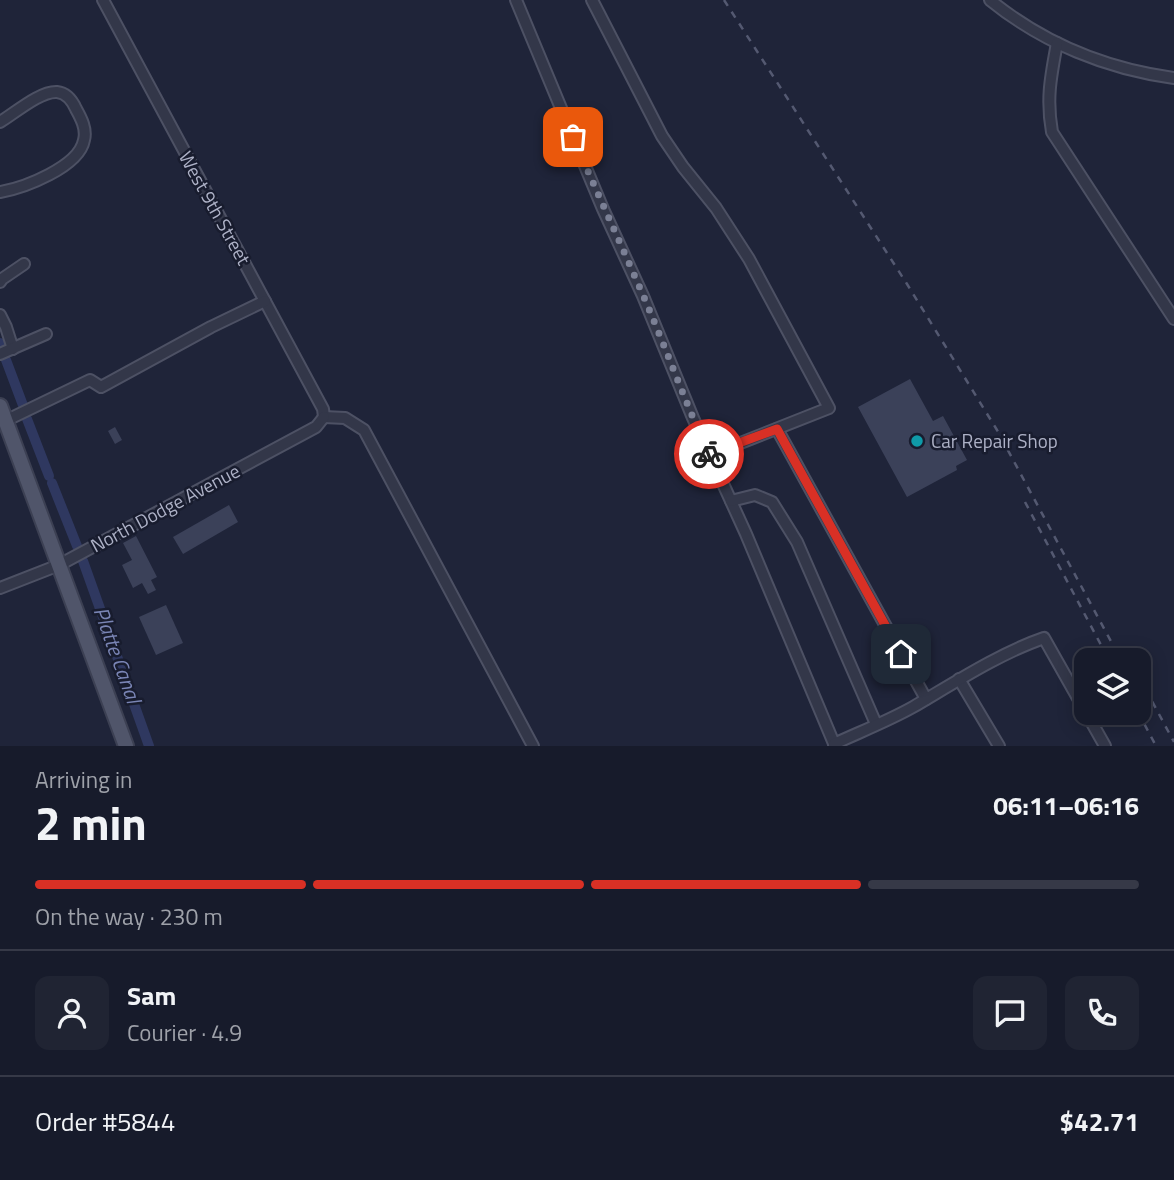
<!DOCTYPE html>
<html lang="en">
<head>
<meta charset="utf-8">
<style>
  :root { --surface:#171b2b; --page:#202433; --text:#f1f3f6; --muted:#9ea1a9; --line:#363947; --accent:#d93025 }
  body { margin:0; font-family:"Titillium Web",sans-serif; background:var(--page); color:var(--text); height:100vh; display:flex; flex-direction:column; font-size:26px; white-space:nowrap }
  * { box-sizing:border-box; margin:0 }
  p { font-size:23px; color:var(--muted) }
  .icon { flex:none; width:38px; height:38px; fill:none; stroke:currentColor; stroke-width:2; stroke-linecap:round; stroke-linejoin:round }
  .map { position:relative; height:746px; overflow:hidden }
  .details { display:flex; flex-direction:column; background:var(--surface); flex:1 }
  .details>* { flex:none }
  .tools { position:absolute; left:1074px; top:648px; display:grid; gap:14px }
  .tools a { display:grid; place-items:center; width:77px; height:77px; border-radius:14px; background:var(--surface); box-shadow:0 4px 18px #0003,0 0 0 2px var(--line); font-size:35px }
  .pin { position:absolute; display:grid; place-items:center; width:60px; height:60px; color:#fff; margin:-30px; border-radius:14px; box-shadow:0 4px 10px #0006 }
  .courier { position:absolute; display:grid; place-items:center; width:70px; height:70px; margin:-35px; border:5px solid #d93025; border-radius:50%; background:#fff; color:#222; box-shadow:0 2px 9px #0007 }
  .overview em { font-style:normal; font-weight:700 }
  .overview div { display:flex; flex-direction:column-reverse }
  .overview { display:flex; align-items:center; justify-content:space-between; height:119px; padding:0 35px }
  h1 { font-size:46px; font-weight:700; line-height:52px }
  .bar { display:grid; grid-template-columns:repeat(4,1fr); gap:10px 7px; align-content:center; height:84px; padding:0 35px }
  .bar i { height:9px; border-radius:5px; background:var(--line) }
  .bar .current { background:var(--accent) }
  .bar p { grid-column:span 4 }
  .line { display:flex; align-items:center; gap:18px; padding:0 35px; border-top:2px solid var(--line) }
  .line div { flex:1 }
  .round { display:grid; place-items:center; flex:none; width:74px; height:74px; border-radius:14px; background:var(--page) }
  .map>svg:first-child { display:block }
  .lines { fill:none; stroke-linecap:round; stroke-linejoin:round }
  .canal { stroke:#2f3860; stroke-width:10 }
  .building { fill:#3b4159 }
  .minor-casing { stroke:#4d5164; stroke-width:14 }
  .major-casing { stroke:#3c4053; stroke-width:18 }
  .minor { stroke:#333749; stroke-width:10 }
  .major { stroke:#50556a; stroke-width:14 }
  .rail { stroke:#545971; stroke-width:2.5; stroke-dasharray:7 7; stroke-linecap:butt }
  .done { stroke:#7b8095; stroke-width:7; stroke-dasharray:0 12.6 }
  .route { stroke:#d93025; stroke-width:9 }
  .culture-dot { fill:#0f9aa8; stroke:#181c2e; stroke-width:2.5 }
  .labels { text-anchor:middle; stroke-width:5; stroke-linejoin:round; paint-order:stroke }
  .street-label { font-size:19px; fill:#adb1c6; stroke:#181c2e }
  .poi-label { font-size:19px; fill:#adb1c6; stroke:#181c2e; text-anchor:start }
  .water-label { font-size:21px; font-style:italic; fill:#7a85b5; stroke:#181c2e }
</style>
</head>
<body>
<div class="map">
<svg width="1174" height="746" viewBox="0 0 1174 746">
  <rect width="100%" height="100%" fill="#1f2439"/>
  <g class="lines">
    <!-- canal -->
    <g class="canal">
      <polyline points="0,343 1,345"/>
      <polyline points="6,360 24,408"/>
      <polyline points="27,419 49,476"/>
      <polyline points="52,483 77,546"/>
      <polyline points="83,561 149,746"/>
    </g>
  </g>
  <!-- building -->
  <g class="building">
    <polygon points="910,379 933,421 943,416 967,460 956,466 957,470 907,497 858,407"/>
    <polygon points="115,427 122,440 115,444 108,431"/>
    <polygon points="229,505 238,522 183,554 173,537"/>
    <polygon points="136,536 157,577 151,580 156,590 148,594 142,583 133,588 122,565 132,560 123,543"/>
    <polygon points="166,605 183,643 156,655 139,617"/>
  </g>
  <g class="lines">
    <defs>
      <g id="minor">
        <polyline points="103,0 323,409 324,417"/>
        <polyline points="516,0 603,209 643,296 693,418 746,534 835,746"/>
        <polyline points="592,0 662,136 683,167 716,208 749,259 829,408 710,455"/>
        <path d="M990,0C1043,43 1107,69 1174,78"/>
        <path d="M1057,43C1051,76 1046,98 1052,132L1174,319"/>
        <path d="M0,122C15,113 40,91 57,92C67,93 72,100 76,109C81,118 87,129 84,140C79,167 24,188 0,192"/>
        <polyline points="0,282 2,279 24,264"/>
        <polyline points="0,315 6,327 13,349"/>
        <polyline points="0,354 46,334"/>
        <polyline points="324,417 345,418 364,430 533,746"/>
        <polyline points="5,421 90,380 101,387 211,327 265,301"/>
        <polyline points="777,429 926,699"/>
        <polyline points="731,501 755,495 772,502 797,542 876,724"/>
        <polyline points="0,588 59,565 316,427 324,417"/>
        <polyline points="959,679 999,746"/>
        <path d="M834,744C860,732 888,721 913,707C954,683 1000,653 1044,638L1105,746"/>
      </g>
      <polyline id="major" points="0,406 126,746"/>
    </defs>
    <!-- minor casing -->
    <use href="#minor" class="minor-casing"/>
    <!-- major casing -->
    <use href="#major" class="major-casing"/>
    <!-- minor -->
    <use href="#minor" class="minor"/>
    <!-- major -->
    <use href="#major" class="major"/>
    <!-- rail -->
    <g class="rail">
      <polyline points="724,0 907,284 997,430 1121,660"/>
      <polyline points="1025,502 1109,660"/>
      <polyline points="1139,677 1174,742"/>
      <polyline points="1138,712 1156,746"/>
    </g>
  </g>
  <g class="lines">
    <!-- done -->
    <path class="done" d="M573,137C596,190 620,242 643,295C666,348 685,402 709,454"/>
    <!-- route -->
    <polyline class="route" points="709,454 777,429 901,654"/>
  </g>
  <!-- markers -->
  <circle class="culture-dot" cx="917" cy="441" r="7"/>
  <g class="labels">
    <!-- street labels -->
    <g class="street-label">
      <text transform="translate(215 208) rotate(61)" y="7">West 9th Street</text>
      <text transform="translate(165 508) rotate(-28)" y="7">North Dodge Avenue</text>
    </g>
    <!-- poi labels -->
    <g class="poi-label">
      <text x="931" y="448">Car Repair Shop</text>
    </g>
    <!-- water labels -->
    <g class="water-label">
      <text transform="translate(117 655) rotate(70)" y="7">Platte Canal</text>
    </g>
  </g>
</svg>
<div class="tools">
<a><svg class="icon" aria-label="layers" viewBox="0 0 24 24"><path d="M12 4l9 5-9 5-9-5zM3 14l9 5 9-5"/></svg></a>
</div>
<div class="pin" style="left:573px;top:137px;background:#ea580c"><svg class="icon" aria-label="bag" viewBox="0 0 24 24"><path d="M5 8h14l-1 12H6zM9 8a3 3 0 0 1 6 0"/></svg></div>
<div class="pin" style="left:901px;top:654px;background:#1f2937"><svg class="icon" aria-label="home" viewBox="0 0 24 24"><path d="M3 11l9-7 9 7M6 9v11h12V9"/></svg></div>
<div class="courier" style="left:709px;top:454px"><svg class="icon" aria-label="bike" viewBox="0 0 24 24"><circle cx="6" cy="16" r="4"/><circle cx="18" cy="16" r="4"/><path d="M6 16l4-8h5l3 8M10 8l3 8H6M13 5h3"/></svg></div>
</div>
<section class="details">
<div class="overview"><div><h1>2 min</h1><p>Arriving in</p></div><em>06:11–06:16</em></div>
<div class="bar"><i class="current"></i><i class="current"></i><i class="current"></i><i></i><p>On the way · 230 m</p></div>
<div class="line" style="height:126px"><a class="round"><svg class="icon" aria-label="person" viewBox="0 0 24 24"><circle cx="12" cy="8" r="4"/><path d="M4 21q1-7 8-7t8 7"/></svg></a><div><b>Sam</b><p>Courier · 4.9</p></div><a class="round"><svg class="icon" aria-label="chat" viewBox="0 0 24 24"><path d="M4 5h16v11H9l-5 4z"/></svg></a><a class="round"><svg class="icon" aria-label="phone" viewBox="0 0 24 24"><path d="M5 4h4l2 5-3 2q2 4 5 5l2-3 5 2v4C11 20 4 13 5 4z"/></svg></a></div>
<div class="line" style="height:91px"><div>Order #5844</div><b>$42.71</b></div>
</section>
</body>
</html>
